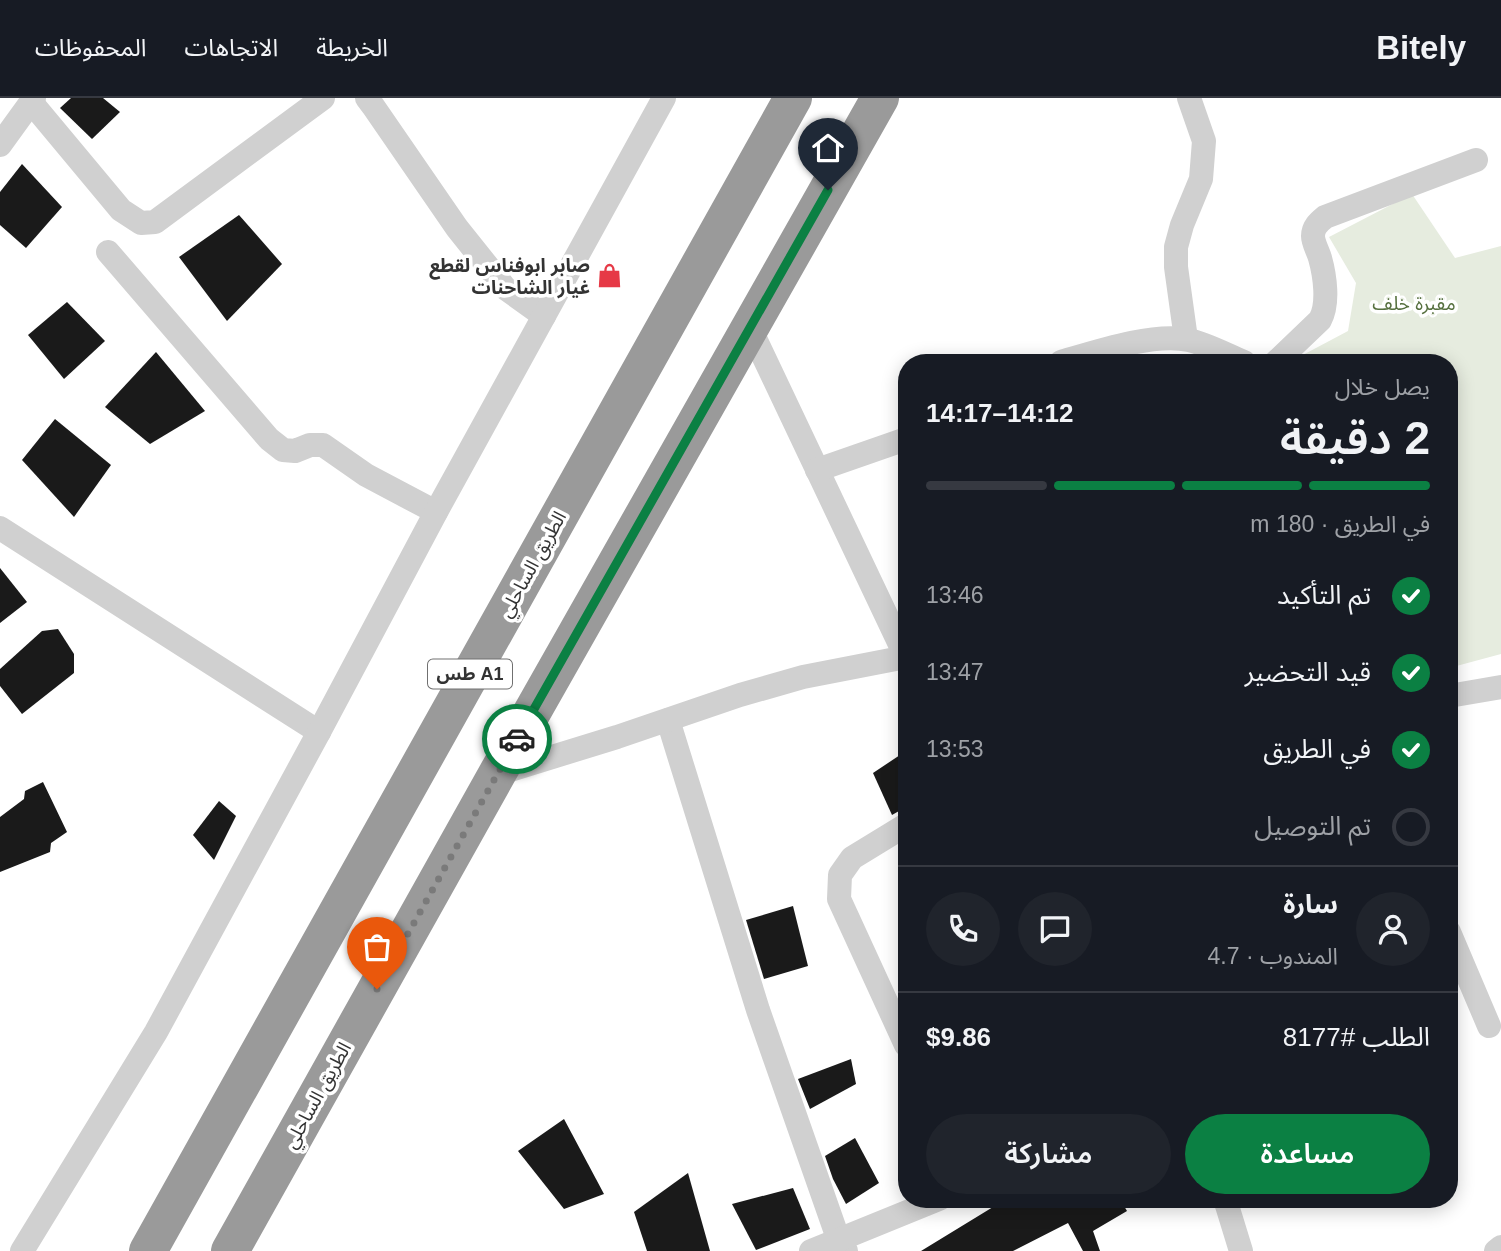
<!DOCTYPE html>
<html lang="ar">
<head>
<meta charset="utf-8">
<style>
  :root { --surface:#171b24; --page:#20242c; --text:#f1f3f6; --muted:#9ea1a6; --line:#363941; --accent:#0b8043 }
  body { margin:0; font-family:Arial,"Noto Sans Arabic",sans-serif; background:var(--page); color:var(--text); direction:rtl; height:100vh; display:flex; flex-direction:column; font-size:26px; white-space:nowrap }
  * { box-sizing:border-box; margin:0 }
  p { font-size:23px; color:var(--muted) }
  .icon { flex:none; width:38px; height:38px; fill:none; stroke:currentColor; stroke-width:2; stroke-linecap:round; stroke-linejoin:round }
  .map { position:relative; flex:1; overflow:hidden; direction:ltr }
  .side { position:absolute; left:898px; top:256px; width:560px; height:854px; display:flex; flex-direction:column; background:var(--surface); border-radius:28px; box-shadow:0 4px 18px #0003; direction:rtl }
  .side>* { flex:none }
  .pin { position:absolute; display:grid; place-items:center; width:60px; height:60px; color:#fff; margin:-72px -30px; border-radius:50% 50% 50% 0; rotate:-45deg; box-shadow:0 0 7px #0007 }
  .pin .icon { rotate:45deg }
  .courier { position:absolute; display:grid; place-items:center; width:70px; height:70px; margin:-35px; border:5px solid #0b8043; border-radius:50%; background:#fff; color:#222; box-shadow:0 2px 9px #0007 }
  .summary em { font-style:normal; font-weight:600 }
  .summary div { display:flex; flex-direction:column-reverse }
  .summary { display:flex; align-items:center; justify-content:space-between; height:119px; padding:0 28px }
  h1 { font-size:46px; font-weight:600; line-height:52px }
  .bar { display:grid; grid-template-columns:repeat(4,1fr); gap:10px 7px; align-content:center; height:84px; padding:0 28px }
  .bar i { height:9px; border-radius:5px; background:var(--line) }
  .bar .current { background:var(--accent) }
  .bar p { grid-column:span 4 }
  .line { display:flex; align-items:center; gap:18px; padding:0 28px; border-top:2px solid var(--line) }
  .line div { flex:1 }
  .round { display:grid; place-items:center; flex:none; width:74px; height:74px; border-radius:37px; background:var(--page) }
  ol { padding:0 28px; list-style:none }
  li { display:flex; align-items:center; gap:21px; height:77px }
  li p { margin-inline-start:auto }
  li .icon { padding:7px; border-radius:50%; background:var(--accent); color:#fff; stroke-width:4 }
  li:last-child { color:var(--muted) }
  li i { width:38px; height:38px; border:4px solid var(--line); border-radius:50% }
  .button { display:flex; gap:14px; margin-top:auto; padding:14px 28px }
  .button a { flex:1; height:80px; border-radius:42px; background:var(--accent); color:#fff; font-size:28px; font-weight:600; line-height:80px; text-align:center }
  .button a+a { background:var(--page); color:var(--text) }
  header { display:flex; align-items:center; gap:42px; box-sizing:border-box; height:98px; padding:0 35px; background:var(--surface); border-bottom:2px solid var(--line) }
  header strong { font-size:33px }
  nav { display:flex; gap:38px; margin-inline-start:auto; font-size:24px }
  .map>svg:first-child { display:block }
  .green { fill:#e6ecdf }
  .building { fill:#1a1a1a }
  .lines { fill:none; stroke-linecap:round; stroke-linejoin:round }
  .street { stroke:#d0d0d0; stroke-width:24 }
  .highway { stroke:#9a9a9a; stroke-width:38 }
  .done { stroke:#7a7a7a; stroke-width:7; stroke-dasharray:0 12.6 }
  .route { stroke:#0b8043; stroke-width:9 }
  .labels { text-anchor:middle; stroke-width:7; stroke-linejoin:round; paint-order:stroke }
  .shield { fill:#fff; stroke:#707070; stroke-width:2 }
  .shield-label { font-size:18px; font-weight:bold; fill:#333 }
  .poi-label { font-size:19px; font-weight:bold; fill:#333; stroke:#fff; text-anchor:end }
  .park-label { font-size:19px; fill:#56703f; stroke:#fff }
  .street-label { font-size:19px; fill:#333; stroke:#fff }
</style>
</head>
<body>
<header>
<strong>Bitely</strong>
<nav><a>الخريطة</a><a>الاتجاهات</a><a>المحفوظات</a></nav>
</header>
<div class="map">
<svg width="1501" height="1153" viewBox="0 0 1501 1153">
  <rect width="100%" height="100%" fill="#fff"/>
  <!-- green -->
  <polygon class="green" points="1412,96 1455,160 1501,148 1501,556 1449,570 1449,264 1302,264 1299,259 1348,233 1356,185 1329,139"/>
  <!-- building -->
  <g class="building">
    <polygon points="71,0 103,0 120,14 92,41 60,10"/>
    <polygon points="22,66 62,109 26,150 0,127 0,94"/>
    <polygon points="239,117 282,166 227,223 179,159"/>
    <polygon points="67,204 105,243 64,281 28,237"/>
    <polygon points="156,254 205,313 150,346 105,309"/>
    <polygon points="55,321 111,367 74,419 22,362"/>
    <polygon points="0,470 27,504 0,525"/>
    <polygon points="58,531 74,556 74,575 22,616 0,588 0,571 42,533"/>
    <polygon points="906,653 906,709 892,717 873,675"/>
    <polygon points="43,684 67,734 51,745 50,754 0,774 0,719 24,701 25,693"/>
    <polygon points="219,703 236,718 214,762 193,737"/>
    <polygon points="793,808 808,868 764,881 746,822"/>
    <polygon points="851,961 856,986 810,1011 798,981"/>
    <polygon points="564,1021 604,1096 564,1111 518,1053"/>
    <polygon points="855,1040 879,1085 846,1106 833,1081 825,1058"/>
    <polygon points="688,1075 710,1153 647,1153 634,1114"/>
    <polygon points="793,1090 810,1131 756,1152 732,1106"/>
    <polygon points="990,1101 1120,1101 1127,1113 1093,1133 1100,1153 1083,1153 1068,1125 1013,1153 921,1153 993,1109"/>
  </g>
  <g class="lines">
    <!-- street -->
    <g class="street">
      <polyline points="367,0 373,8 457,130 505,190 544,218"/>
      <polyline points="31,4 121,112 141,125 155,124 323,0"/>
      <polyline points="0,47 34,0"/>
      <polyline points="108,154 269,341 283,352 295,353 310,347 323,347 366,377 436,414"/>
      <polyline points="750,230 906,559"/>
      <polyline points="1186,241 1176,169 1176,149 1182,127 1201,81 1204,43 1189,0"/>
      <path d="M1061,264C1095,254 1154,234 1189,242C1206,246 1227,257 1244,264"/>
      <path d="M1276,264L1320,222C1329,206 1325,178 1320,160C1318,153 1313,145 1313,138C1313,129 1319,124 1325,119L1476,62"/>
      <polyline points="817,372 906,341"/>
      <polyline points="0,430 319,634"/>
      <polyline points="1449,598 1501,589"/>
      <polyline points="668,622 758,912 839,1143 846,1153"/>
      <polyline points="497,676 617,639 740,597 803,579 906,559"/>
      <polyline points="906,727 852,760 840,777 839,801 906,947"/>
      <polyline points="1449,834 1489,928"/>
      <polyline points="1225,1101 1241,1153"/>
      <polyline points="22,1153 156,934 319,634 436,414 664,0"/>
      <polyline points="811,1153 939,1101"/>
      <polyline points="1496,1153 1501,1149"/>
    </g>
    <!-- highway -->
    <g class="highway">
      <polyline points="148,1153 793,0"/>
      <polyline points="230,1153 497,676 880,0"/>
    </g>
  </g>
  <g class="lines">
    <!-- done -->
    <polyline class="done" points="377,891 517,641"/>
    <!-- route -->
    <polyline class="route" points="517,641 828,92"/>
  </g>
  <!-- icons -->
  <defs>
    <symbol id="shop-bare" viewBox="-9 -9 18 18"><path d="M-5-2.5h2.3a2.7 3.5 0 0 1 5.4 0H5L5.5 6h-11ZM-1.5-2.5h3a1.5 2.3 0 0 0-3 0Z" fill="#e63946" stroke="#fff" stroke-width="2.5" paint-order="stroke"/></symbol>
  </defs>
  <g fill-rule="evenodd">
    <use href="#shop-bare" x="592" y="160" width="35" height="35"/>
  </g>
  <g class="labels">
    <!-- shield labels -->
    <rect class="shield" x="428" y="561.5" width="84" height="29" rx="5"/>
    <g class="shield-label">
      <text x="470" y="582">طس A1</text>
    </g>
    <!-- poi labels -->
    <g class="poi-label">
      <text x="590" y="174">صابر ابوفناس لقطع<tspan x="590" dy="22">غيار الشاحنات</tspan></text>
    </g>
    <!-- park labels -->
    <g class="park-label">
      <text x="1414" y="212">مقبرة خلف</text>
    </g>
    <!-- street labels -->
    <g class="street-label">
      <text transform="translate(532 466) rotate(-61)" y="7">الطريق الساحلي</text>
      <text transform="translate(317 997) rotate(-61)" y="7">الطريق الساحلي</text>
    </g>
  </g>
</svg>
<div class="pin" style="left:377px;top:891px;background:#ea580c"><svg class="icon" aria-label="bag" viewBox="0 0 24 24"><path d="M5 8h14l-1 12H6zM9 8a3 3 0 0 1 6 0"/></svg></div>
<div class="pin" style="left:828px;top:92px;background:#1f2937"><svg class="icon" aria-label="home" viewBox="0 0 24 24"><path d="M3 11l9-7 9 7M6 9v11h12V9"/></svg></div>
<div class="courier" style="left:517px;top:641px"><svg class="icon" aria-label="car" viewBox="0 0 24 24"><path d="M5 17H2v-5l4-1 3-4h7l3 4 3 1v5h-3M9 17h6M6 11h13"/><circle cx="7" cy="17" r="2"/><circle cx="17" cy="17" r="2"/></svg></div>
<section class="side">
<div class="summary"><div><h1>2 دقيقة</h1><p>يصل خلال</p></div><em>14:12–14:17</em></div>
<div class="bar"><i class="current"></i><i class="current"></i><i class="current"></i><i></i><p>في الطريق · 180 m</p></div>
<ol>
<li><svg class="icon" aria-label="check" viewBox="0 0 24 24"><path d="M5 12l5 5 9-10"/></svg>تم التأكيد<p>13:46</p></li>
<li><svg class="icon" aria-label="check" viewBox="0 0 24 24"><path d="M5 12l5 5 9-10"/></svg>قيد التحضير<p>13:47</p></li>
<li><svg class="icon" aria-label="check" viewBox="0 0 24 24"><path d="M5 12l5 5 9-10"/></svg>في الطريق<p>13:53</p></li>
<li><i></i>تم التوصيل</li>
</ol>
<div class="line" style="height:126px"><a class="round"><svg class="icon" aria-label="person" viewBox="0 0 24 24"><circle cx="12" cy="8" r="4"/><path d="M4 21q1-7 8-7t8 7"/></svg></a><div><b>سارة</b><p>المندوب · 4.7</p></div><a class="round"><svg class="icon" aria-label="chat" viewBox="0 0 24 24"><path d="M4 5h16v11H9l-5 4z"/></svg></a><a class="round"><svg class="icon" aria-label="phone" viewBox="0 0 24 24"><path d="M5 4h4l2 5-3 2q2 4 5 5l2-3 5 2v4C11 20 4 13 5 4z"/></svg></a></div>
<div class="line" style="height:91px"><div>الطلب #8177</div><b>$9.86</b></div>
<div class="button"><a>مساعدة</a><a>مشاركة</a></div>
</section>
</div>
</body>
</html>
